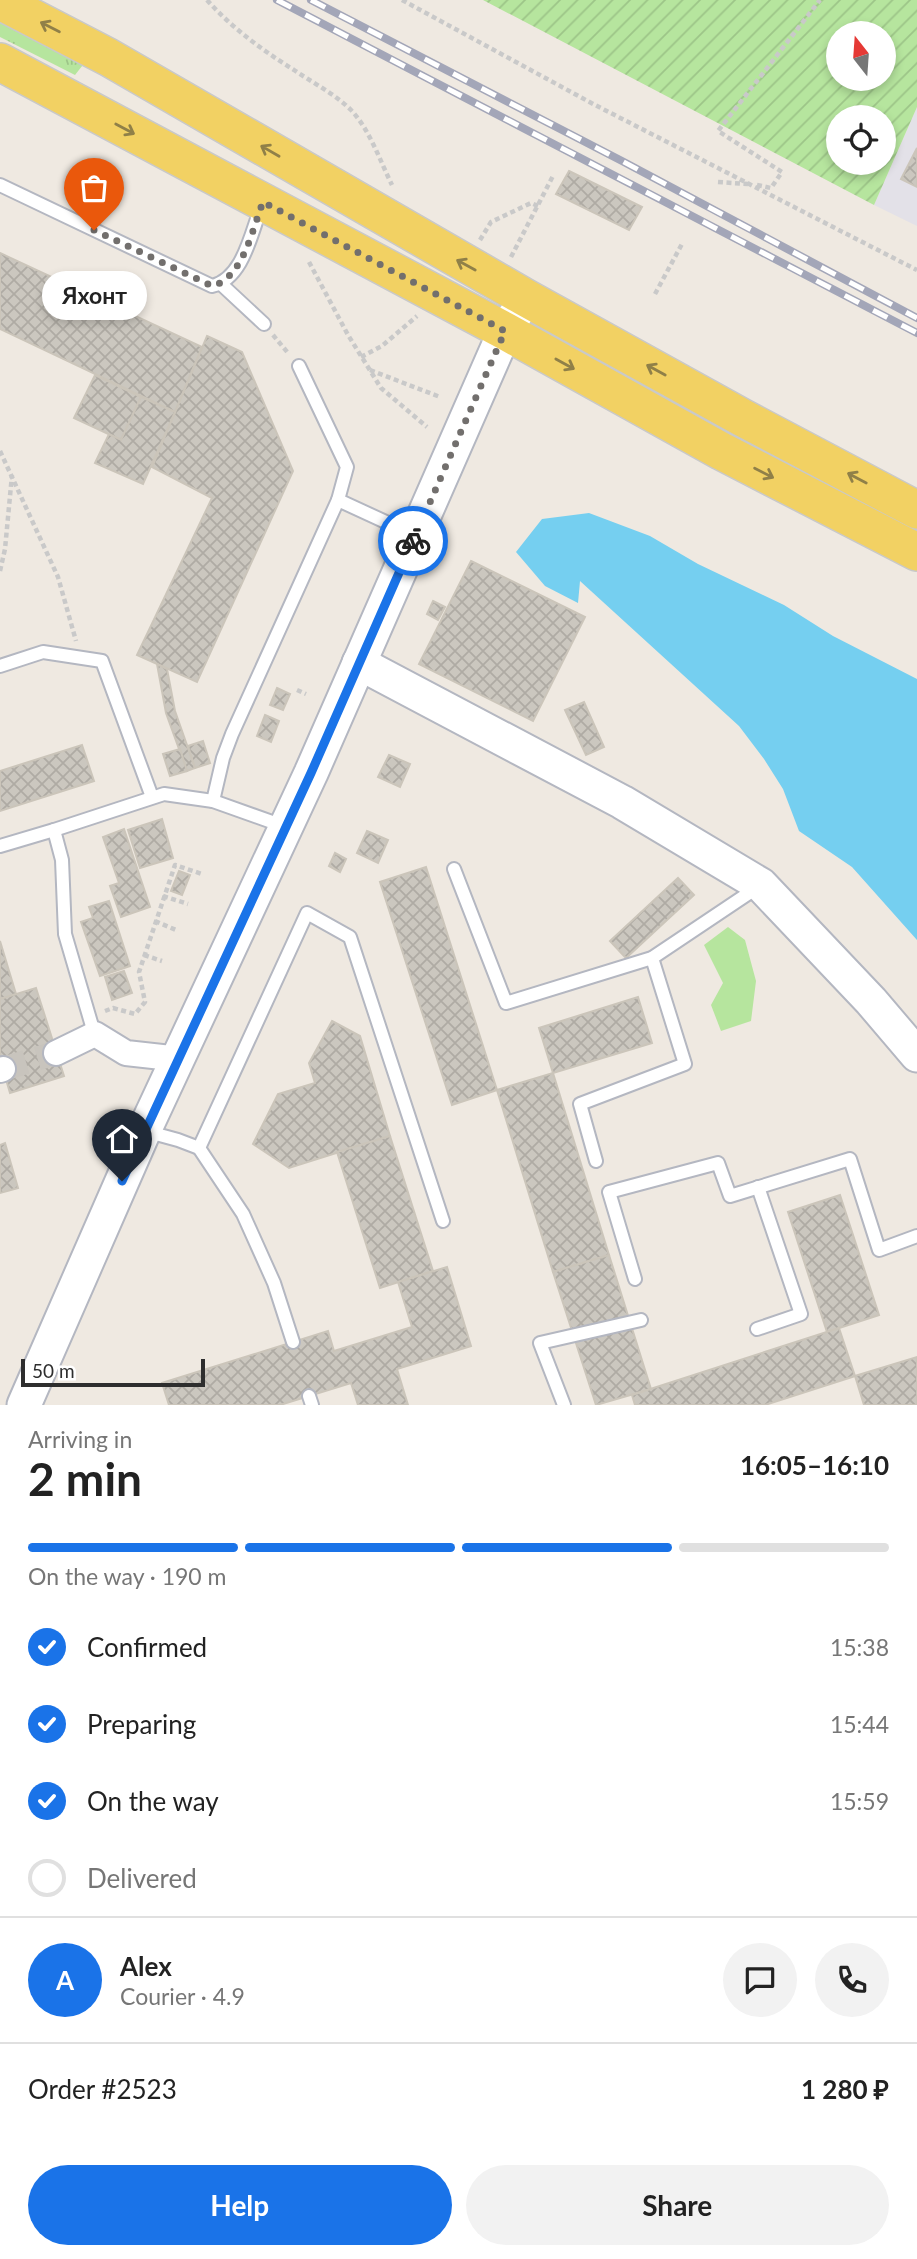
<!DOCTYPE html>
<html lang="en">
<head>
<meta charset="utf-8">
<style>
  :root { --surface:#fff; --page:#f2f2f2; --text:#222; --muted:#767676; --line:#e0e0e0; --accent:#1a73e8 }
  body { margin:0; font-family:Lato,sans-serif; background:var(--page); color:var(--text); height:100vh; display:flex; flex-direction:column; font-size:26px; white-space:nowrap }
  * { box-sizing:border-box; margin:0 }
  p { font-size:23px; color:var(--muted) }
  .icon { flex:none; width:38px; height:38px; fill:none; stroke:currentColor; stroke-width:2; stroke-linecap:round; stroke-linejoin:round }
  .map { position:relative; height:1405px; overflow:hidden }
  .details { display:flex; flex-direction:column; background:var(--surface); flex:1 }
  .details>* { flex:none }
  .needle { width:46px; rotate:343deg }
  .fabs { position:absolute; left:826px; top:21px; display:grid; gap:14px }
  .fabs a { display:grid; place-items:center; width:70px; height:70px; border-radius:50%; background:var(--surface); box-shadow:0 4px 10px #0003; font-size:35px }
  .scale { position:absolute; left:21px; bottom:18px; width:184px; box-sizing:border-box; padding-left:7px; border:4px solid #2e2e2e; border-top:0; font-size:19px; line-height:24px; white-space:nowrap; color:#2e2e2e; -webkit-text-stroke:5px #fff; paint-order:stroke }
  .pin { position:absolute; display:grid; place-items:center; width:60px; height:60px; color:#fff; margin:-72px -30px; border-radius:50% 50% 50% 0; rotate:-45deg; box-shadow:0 0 7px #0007 }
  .pin .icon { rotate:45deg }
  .courier { position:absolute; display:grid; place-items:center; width:70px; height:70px; margin:-35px; border:5px solid #1a73e8; border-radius:50%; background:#fff; color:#222; box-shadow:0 2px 9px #0007 }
  .bubble { position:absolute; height:49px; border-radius:24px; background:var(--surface); box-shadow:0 4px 10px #0003; font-size:23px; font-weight:700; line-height:49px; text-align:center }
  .headline em { font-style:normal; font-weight:700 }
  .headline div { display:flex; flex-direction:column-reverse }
  .headline { display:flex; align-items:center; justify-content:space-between; height:119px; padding:0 28px }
  h1 { font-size:46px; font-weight:700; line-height:52px }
  .bar { display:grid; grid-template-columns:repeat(4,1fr); gap:10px 7px; align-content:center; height:84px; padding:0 28px }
  .bar i { height:9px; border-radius:5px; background:var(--line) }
  .bar .selected { background:var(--accent) }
  .bar p { grid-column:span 4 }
  .line { display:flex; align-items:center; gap:18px; padding:0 28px; border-top:2px solid var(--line) }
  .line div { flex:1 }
  .round { display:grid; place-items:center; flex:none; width:74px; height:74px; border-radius:37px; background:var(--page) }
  ol { padding:0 28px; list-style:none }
  li { display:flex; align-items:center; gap:21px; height:77px }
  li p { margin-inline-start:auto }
  li .icon { padding:7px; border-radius:50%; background:var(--accent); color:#fff; stroke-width:4 }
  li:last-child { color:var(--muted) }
  li i { width:38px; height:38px; border:4px solid var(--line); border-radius:50% }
  .button { display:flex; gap:14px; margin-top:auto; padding:14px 28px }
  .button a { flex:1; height:80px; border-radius:42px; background:var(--accent); color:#fff; font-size:28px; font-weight:700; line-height:80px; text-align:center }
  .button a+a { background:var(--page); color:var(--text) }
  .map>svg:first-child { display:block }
  .industrial { fill:#e3e1e8 }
  .grass { fill:url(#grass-tufts) }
  .park { fill:#b6e59e }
  .garden { fill:url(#garden-furrows); fill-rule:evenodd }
  .water { fill:#75cff0 }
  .building { fill:url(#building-cross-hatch); stroke:#cbc5ba; stroke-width:2 }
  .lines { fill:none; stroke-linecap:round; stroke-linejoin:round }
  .street-tunnel { stroke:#c8c4bd; stroke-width:24; stroke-dasharray:24 12; stroke-linecap:butt }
  .lane-casing { stroke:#b4b7c1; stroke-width:16 }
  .street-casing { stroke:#b4b7c1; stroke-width:28 }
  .secondary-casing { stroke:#b4b7c1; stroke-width:37 }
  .primary-casing { stroke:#c9c9c9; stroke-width:40 }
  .path { stroke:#c9c9c9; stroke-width:4.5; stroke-dasharray:5 3.5; stroke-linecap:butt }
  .lane { stroke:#fff; stroke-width:12 }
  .street { stroke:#fff; stroke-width:24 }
  .secondary { stroke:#fff; stroke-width:33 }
  .primary { stroke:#f2d163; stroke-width:37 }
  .rail-casing { stroke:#a3a6b8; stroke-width:8 }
  .rail { stroke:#fff; stroke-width:5; stroke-dasharray:16; stroke-linecap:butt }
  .oneway { stroke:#908048 }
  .done { stroke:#726f6d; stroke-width:7; stroke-dasharray:0 12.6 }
  .route { stroke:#1a73e8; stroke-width:9 }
</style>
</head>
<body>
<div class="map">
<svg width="917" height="1405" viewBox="0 0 917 1405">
  <defs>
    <pattern id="grass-tufts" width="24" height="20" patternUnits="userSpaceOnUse" patternTransform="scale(1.75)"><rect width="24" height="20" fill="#b6e59e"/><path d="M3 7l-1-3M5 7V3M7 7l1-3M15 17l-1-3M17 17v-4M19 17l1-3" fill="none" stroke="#9dc588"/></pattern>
    <pattern id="garden-furrows" width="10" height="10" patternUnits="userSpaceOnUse" patternTransform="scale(1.75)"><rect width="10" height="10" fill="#b6e59e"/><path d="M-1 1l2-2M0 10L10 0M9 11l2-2" fill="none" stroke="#9dc588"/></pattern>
    <pattern id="building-cross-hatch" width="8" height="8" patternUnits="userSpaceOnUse" patternTransform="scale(1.75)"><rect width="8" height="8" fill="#cbc7bf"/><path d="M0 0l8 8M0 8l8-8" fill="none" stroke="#afaba4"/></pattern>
  </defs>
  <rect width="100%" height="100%" fill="#efe9e1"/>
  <!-- industrial -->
  <polygon class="industrial" points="917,107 917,226 874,205"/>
  <!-- grass -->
  <polygon class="grass" points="0,17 86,61 75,75 0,37"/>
  <!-- park -->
  <polygon class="park" points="728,927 745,940 756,981 751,1021 721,1031 711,1005 723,983 704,945"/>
  <!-- garden -->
  <path class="garden" d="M483,0H917V107L874,205ZM838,33H884V79H838ZM838,117H884V163H838Z"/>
  <!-- water -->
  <polygon class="water" points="589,513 650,536 698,564 784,605 833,636 917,679 917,940 852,867 799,831 783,789 764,759 739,726 580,581 578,603 545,586 516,552 542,519"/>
  <!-- building -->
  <g class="building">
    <polygon points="917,148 917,187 901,179"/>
    <polygon points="569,171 642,207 629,230 556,194"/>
    <polygon points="0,253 202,347 175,412 0,329"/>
    <polygon points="207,336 242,352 293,471 197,682 137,655 212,498 152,467"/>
    <polygon points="95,375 141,397 121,440 74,418"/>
    <polygon points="141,397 175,412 143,484 95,463 109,434 121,440"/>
    <polygon points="471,561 585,617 533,721 419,664"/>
    <polygon points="433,601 445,607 438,620 427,614"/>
    <polygon points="157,664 167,669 175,711 195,768 187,771 166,713"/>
    <polygon points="277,688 290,694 283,710 270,705"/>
    <polygon points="584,702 604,747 586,755 565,710"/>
    <polygon points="265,715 279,721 271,742 257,736"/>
    <polygon points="203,741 210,763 195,768 188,746"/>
    <polygon points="82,745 94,781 0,811 0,771"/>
    <polygon points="180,749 187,771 170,776 163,754"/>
    <polygon points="389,755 410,764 400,787 378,777"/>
    <polygon points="162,819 173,858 140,868 128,830"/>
    <polygon points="124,829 150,907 121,917 110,886 119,883 103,837"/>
    <polygon points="367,831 388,840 378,863 357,853"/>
    <polygon points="335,853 346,859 340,872 329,866"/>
    <polygon points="426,867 497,1090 452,1105 380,882"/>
    <polygon points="179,871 190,875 182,895 171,891"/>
    <polygon points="678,878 694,895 626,958 610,941"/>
    <polygon points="109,901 130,966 100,976 81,922 93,918 89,907"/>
    <polygon points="0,941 16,994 0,999"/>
    <polygon points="124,971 132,993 112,1000 105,977"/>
    <polygon points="36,988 64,1076 10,1093 0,1059 0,999"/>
    <polygon points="638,997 652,1043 553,1073 539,1028"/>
    <polygon points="332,1021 360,1036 390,1136 289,1168 253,1144 278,1094 315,1083 309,1063"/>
    <polygon points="553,1073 609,1255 553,1272 497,1090"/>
    <polygon points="390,1136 433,1271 380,1288 337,1152"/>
    <polygon points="5,1143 18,1188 0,1193 0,1145"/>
    <polygon points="840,1195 879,1315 827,1332 788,1212"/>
    <polygon points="609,1255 651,1389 596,1405 553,1272"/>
    <polygon points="447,1267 471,1346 397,1369 408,1405 358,1405 351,1383 280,1405 169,1405 162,1383 328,1331 334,1351 412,1327 398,1282"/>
    <polygon points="839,1328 855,1376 765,1405 635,1405 632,1395"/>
    <polygon points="917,1357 917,1405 864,1405 855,1376"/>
  </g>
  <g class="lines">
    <!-- street-tunnel -->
    <polyline class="street-tunnel" points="3,1069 56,1053"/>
    <defs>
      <g id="lane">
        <path d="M0,185L212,286C244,278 251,232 262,205"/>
        <polyline points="221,284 264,324"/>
        <polyline points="338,500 414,535"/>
        <polyline points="0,666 43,652 102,661 152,797"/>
        <polyline points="213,801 223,758 232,734 338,500 347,467 299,366"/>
        <polyline points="0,846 54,830"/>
        <polyline points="454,869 506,1003 652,958 758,887"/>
        <polyline points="92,1026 65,934 62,860 54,830 164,794 213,801 286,827"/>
        <polyline points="145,1131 178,1140 199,1148 307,913 350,937 443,1221"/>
        <polyline points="199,1148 243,1214 274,1283 293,1342"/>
        <polyline points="596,1161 580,1104 685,1064 652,958"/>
        <polyline points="635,1279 609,1192 718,1163 730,1196 850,1159 879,1250 917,1236"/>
        <polyline points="757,1329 801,1314 758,1187"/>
        <polyline points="309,1396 312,1405"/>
        <polyline points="564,1405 540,1343 641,1320"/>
      </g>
      <g id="street">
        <polyline points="56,1053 95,1034 126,1053 180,1059"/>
        <polyline points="0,1070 3,1069"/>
      </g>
      <g id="secondary">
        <polyline points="359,663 622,802 761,885 871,1001 917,1055"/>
        <polyline points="24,1405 144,1131 311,773 505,331 526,298"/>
      </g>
      <g id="primary">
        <polyline points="0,1 108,57 526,298 743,418 917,510"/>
        <polyline points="0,62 505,331 721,451 917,552"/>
      </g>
    </defs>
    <!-- lane casing -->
    <use href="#lane" class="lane-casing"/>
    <!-- street casing -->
    <use href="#street" class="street-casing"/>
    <!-- secondary casing -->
    <use href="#secondary" class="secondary-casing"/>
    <!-- primary casing -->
    <use href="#primary" class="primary-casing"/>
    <!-- path -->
    <g class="path">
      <path d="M207,0C232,28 262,50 294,70C313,83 335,94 351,110C370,130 380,161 392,185"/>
      <polyline points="402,0 595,105 917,270"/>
      <polyline points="718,182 748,184"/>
      <polyline points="757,185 771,188 782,172 718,131 820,0"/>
      <polyline points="480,240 491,222 531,203 538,206"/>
      <polyline points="511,257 554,174"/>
      <polyline points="309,262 348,335 381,388 427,427"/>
      <polyline points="655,294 683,242"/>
      <polyline points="273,335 288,353"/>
      <polyline points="361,357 382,346 417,316"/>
      <polyline points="370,370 440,397"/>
      <polyline points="0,451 58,577 76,641"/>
      <polyline points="0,571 5,549 12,475"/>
      <polyline points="297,690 306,694"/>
      <polyline points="163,896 188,904"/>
      <polyline points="155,921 176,930"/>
      <polyline points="144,955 162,961"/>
      <polyline points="105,1011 113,1008 135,1014 145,1002 139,972 175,865 202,874"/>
    </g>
    <!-- lane -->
    <use href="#lane" class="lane"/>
    <!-- street -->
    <use href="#street" class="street"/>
    <!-- secondary -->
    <use href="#secondary" class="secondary"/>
    <!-- primary -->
    <use href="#primary" class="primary"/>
    <defs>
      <g id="rail">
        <polyline points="277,0 917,333"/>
        <polyline points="311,0 622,161 917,318"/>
      </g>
    </defs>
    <!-- rail casing -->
    <use href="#rail" class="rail-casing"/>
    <!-- rail -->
    <use href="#rail" class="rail"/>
  </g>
  <!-- one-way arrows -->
  <defs><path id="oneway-shaft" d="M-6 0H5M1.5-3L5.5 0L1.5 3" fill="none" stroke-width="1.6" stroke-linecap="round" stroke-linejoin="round" transform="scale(1.75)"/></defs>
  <g class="oneway">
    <use href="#oneway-shaft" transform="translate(50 27) rotate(-153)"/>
    <use href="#oneway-shaft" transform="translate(125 129) rotate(28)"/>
    <use href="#oneway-shaft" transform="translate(270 151) rotate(-150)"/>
    <use href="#oneway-shaft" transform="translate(466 265) rotate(-151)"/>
    <use href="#oneway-shaft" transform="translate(565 364) rotate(29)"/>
    <use href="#oneway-shaft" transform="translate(656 370) rotate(-151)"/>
    <use href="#oneway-shaft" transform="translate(764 473) rotate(27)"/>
    <use href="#oneway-shaft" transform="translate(857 478) rotate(-152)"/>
  </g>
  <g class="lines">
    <!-- done -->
    <path class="done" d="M94,230L212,286C243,278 252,230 263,202L505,331L413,541"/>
    <!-- route -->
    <polyline class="route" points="122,1181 311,773 413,541"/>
  </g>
</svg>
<div class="fabs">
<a><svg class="needle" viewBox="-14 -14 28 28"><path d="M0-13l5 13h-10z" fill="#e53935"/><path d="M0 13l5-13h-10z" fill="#767676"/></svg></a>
<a><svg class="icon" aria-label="locate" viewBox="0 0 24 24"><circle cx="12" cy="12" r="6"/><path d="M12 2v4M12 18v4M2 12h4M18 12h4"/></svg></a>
</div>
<div class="scale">50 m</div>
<div class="pin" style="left:94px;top:230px;background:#ea580c"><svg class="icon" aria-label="bag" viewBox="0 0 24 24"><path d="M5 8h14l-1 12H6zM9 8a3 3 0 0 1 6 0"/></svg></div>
<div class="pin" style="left:122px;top:1181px;background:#1f2937"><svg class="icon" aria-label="home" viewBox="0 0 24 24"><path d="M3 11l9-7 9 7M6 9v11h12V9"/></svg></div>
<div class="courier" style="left:413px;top:541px"><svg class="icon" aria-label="bike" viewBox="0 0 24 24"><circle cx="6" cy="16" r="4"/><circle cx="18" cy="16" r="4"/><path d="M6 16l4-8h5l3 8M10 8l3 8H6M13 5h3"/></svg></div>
<div class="bubble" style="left:42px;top:271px;width:105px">Яхонт</div>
</div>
<section class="details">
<div class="headline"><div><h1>2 min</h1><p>Arriving in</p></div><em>16:05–16:10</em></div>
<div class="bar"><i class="selected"></i><i class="selected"></i><i class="selected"></i><i></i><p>On the way · 190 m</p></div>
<ol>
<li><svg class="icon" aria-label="check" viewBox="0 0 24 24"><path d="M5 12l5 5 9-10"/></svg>Confirmed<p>15:38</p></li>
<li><svg class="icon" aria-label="check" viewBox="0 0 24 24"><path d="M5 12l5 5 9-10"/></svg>Preparing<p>15:44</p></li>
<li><svg class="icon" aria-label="check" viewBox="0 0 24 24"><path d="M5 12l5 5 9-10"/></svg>On the way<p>15:59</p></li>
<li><i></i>Delivered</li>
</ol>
<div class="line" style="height:126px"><b class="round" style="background:var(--accent);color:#fff">A</b><div><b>Alex</b><p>Courier · 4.9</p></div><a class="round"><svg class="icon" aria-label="chat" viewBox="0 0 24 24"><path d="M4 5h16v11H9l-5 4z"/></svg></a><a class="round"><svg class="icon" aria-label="phone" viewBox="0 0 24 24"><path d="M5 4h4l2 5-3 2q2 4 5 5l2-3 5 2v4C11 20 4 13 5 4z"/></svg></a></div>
<div class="line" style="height:91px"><div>Order #2523</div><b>1 280 ₽</b></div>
<div class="button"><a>Help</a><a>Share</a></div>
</section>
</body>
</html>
